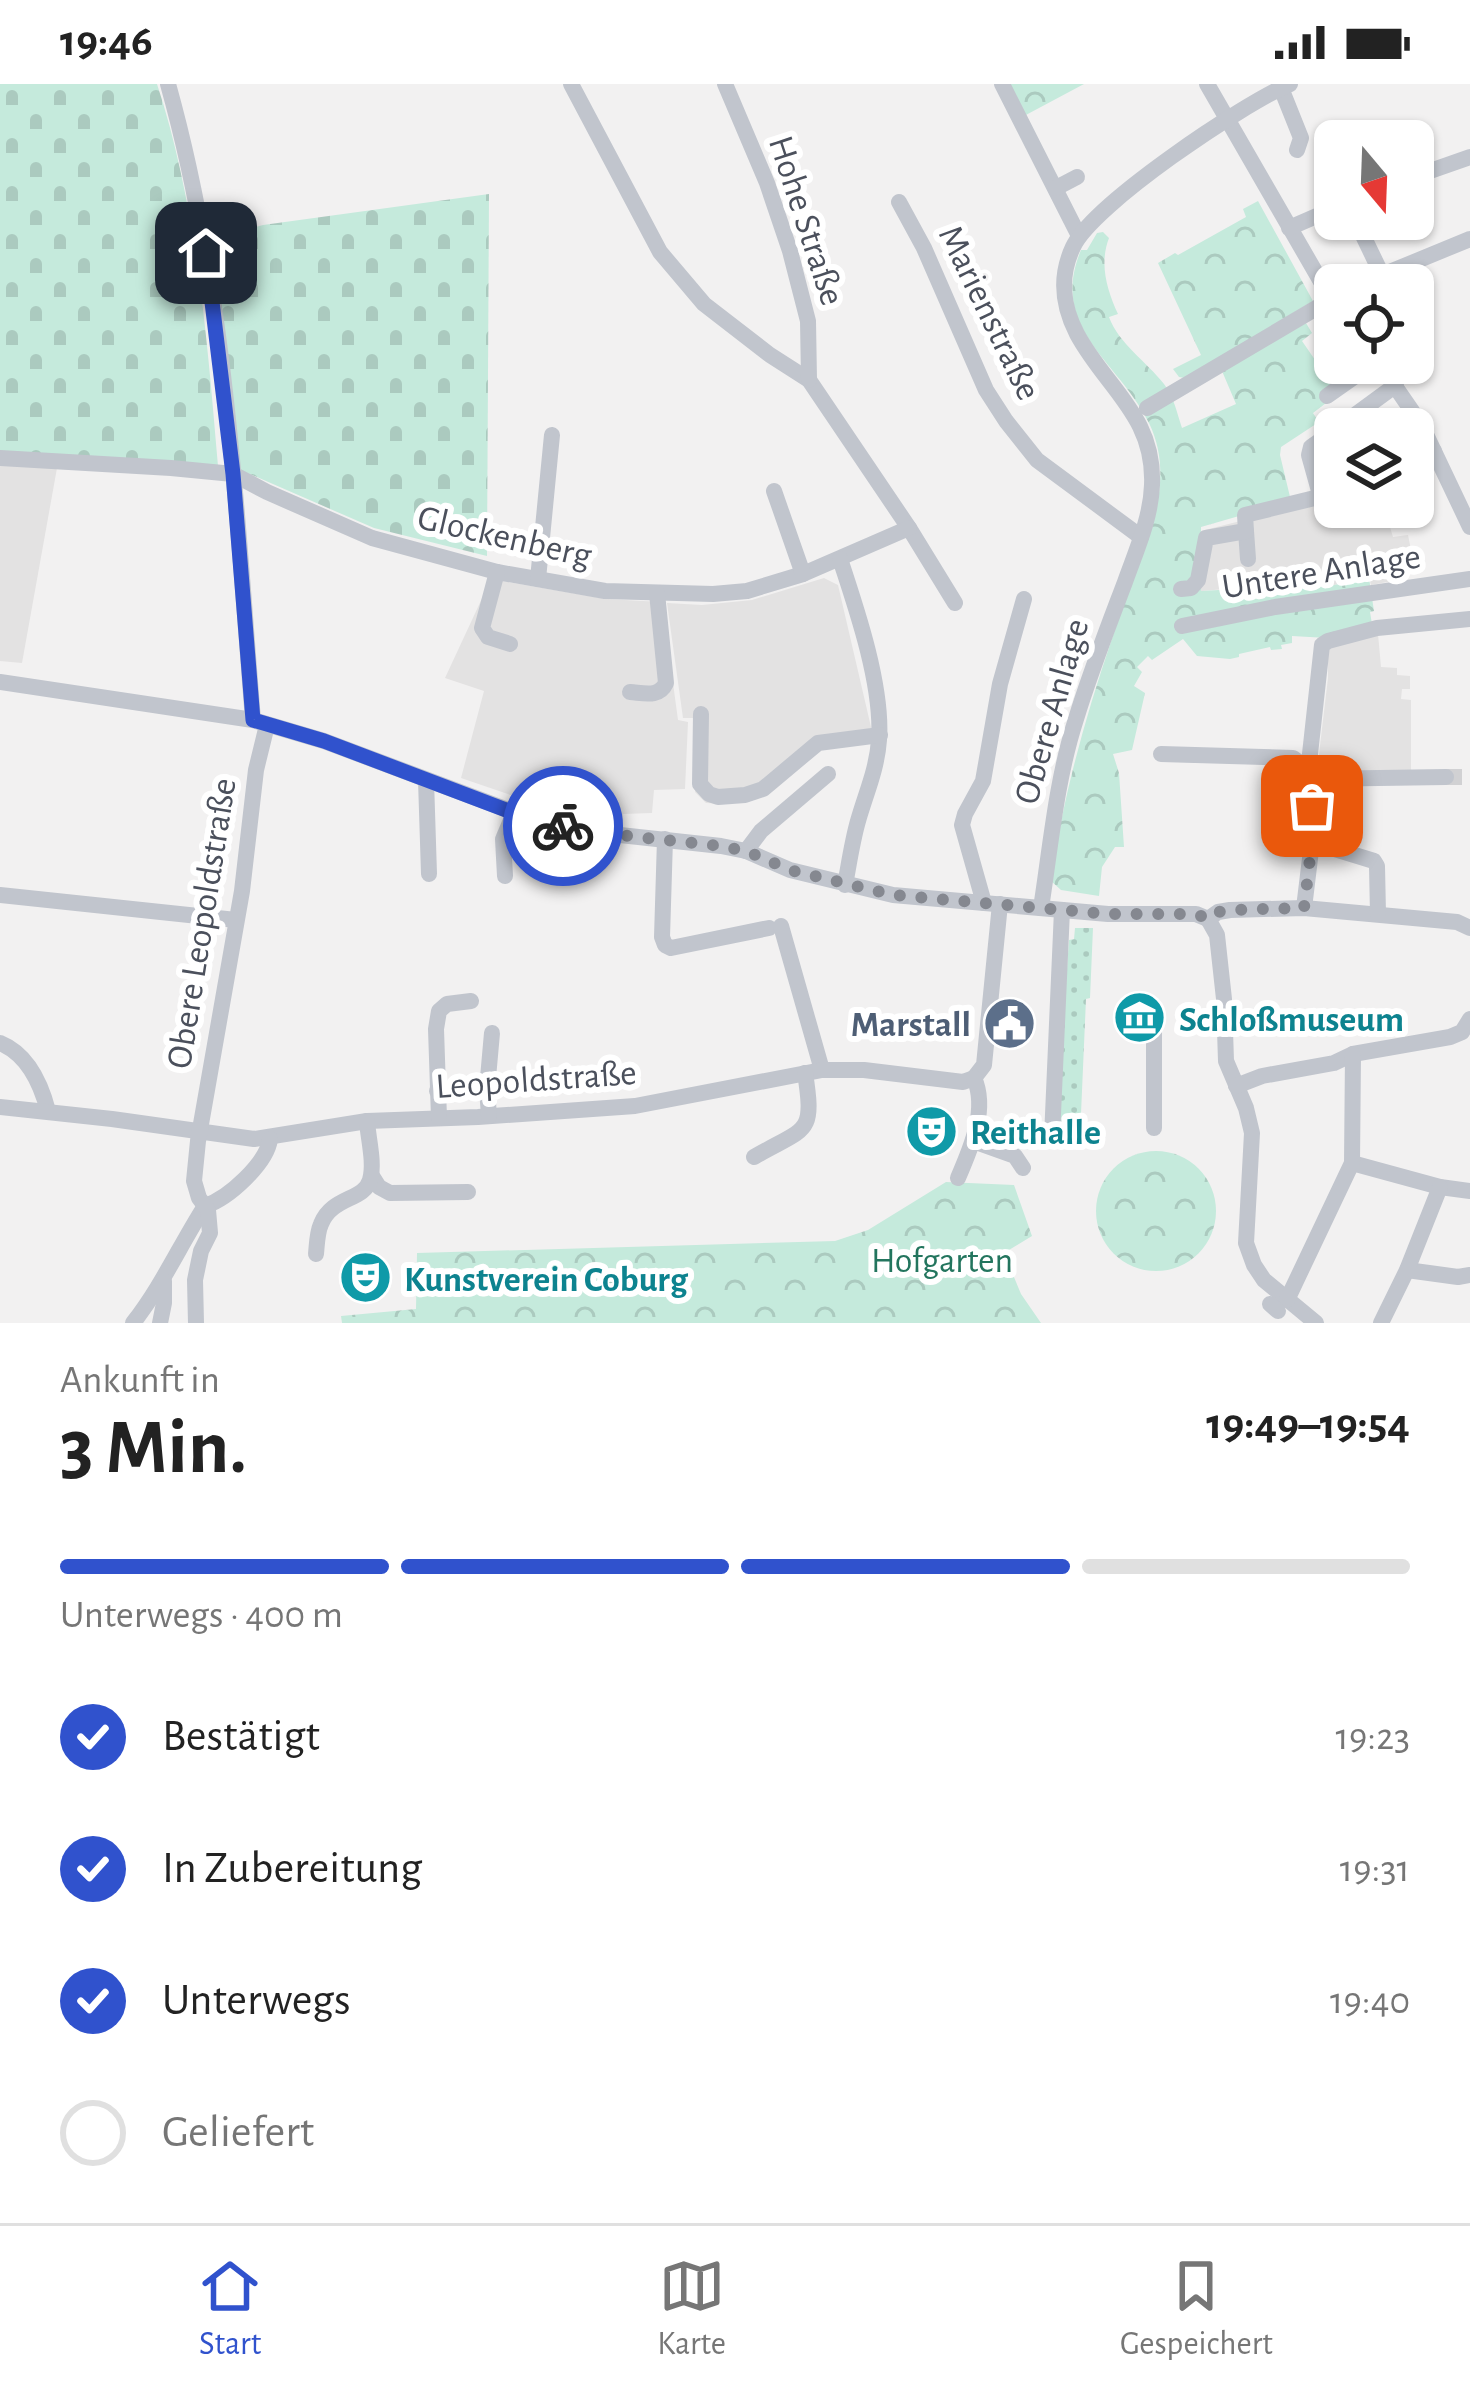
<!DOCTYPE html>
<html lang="de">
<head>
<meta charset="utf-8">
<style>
  :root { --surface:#fff; --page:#f2f2f2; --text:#222; --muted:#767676; --line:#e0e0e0; --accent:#3052cd }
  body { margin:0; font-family:"Alegreya Sans",sans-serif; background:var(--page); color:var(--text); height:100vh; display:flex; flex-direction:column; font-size:45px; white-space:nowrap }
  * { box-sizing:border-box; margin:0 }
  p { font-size:39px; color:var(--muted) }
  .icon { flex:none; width:66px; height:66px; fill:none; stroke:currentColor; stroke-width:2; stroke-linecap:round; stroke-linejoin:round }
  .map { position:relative; height:1239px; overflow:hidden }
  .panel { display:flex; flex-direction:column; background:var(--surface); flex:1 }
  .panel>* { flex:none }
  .needle { width:78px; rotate:161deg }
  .fabs { position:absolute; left:1314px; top:36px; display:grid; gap:24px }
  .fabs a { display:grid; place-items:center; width:120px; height:120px; border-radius:18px; background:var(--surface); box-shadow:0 3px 9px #0004; font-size:60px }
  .pin { position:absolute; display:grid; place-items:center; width:102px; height:102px; color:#fff; margin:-51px; border-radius:24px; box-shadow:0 6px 18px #0006 }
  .courier { position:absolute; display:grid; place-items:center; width:120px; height:120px; margin:-60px; border:9px solid #3052cd; border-radius:50%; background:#fff; color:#222; box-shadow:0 3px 15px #0007 }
  .overview em { font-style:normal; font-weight:600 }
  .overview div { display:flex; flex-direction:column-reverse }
  .overview { display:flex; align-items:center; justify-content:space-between; height:204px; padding:0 60px }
  h1 { font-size:78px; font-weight:600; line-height:90px }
  .bar { display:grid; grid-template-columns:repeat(4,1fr); gap:18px 12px; align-content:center; height:144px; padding:0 60px }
  .bar i { height:15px; border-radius:9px; background:var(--line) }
  .bar .current { background:var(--accent) }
  .bar p { grid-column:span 4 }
  ol { padding:0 60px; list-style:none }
  li { display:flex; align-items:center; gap:36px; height:132px }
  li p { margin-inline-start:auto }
  li .icon { padding:12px; border-radius:50%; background:var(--accent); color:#fff; stroke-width:4 }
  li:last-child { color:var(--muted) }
  li i { width:66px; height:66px; border:6px solid var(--line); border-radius:50% }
  .status { display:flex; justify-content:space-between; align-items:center; height:84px; padding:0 60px; background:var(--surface); direction:ltr }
  .status svg { height:33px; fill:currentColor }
  .menu { display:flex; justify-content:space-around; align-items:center; height:168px; border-top:3px solid var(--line); background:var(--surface); font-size:33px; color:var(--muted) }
  .menu a { display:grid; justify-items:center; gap:6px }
  .menu .current { color:var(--accent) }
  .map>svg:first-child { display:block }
  .education { fill:#e3e2e2 }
  .grass { fill:url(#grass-dots) }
  .forest { fill:url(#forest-crowns) }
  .cemetery { fill:url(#cemetery-stones) }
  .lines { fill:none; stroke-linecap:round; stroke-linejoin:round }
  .minor-tunnel { stroke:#d1d1d3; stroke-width:16; stroke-dasharray:16 8; stroke-linecap:butt }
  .minor { stroke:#c1c5cd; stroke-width:16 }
  .done { stroke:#858890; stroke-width:12; stroke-dasharray:0 21.6 }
  .route { stroke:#3052cd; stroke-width:15 }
  .labels { text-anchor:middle; stroke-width:12; stroke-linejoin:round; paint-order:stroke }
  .street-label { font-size:36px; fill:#4b505c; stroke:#fff }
  .culture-label { font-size:36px; font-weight:bold; fill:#0d838f; stroke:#fff; text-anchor:start }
  .service-label { font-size:36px; font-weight:bold; fill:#4e5e75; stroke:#fff; text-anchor:end }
  .park-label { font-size:36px; fill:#23755e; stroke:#fff }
</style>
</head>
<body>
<div class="status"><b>19:46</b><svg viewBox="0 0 49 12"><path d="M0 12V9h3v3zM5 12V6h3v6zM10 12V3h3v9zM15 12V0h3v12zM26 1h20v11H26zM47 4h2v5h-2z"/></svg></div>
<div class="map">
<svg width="1470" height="1239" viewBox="0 0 1470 1239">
  <defs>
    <pattern id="grass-dots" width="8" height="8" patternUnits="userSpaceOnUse" patternTransform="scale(3)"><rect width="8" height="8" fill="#c5eadc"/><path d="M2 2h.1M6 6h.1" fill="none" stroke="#abcabf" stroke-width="1.8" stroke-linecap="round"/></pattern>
    <pattern id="forest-crowns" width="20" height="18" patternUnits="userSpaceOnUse" patternTransform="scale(3)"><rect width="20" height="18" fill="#c5eadc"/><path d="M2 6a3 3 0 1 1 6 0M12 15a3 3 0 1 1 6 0" fill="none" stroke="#abcabf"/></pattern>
    <pattern id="cemetery-stones" width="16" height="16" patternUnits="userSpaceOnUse" patternTransform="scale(3)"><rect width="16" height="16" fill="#c5eadc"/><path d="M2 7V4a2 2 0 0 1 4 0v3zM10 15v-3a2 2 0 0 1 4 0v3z" fill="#abcabf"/></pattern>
  </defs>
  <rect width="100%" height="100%" fill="#f2f1f1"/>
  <!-- education -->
  <g class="education">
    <polygon points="0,381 57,384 22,579 0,577"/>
    <polygon points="1335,413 1335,423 1384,423 1393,453 1408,451 1413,476 1405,478 1408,494 1371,501 1369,494 1328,502 1326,497 1201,507 1201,447"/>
    <polygon points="824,494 838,501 871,643 872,658 820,663 725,720 706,719 695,708 697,634 683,634 667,519 702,521 752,516"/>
    <polygon points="491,495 606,515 662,518 678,636 688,638 685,705 654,706 652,729 623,730 622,741 560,728 461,694 484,607 445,594"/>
    <polygon points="1378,550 1381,583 1397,584 1397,591 1410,592 1410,605 1402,605 1401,615 1411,616 1411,689 1317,687 1328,594 1328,562"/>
  </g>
  <!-- grass -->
  <polygon class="grass" points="1075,844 1093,844 1090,914 1086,915 1081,1030 1069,1040 1061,1038 1057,1031 1069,856 1074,855"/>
  <!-- forest -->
  <g class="forest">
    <polygon points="1008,0 1084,0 1024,32"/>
    <polygon points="1258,117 1313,217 1185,294 1179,293 1173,285 1201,271 1158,179 1175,169 1178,171 1246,133 1243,125"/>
    <path d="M1103,148L1109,154C1099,180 1107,206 1118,230L1109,233C1119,260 1146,277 1164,300C1174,313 1177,329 1182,344L1236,320L1222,287L1306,239L1312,249L1302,257L1322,286L1330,281L1343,298L1330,316L1313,329L1319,338L1281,363L1280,371L1291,417L1201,443V507L1289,502L1327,497L1329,502L1369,494L1374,527L1370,528L1372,540L1327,554L1292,552V559L1281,561L1282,565L1271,566L1270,563L1239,570V573L1230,575L1197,572L1183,555L1152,576L1148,572L1137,583L1142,588L1134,602L1145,609L1132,666L1113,670L1119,689L1124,763H1115L1102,783L1099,812L1061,806L1051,797C1069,667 1112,554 1155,432C1162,400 1164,370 1149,339C1118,276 1048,245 1081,166H1087L1097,149Z"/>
    <circle cx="1156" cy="1127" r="60"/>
    <polygon points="946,1098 1014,1101 1032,1152 1004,1169 1021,1210 1041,1239 342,1239 341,1232 416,1225 417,1169 835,1157 868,1146"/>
  </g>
  <!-- cemetery -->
  <g class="cemetery">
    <path d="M0,0H157C197,122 207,255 218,382L0,367Z"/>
    <polygon points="489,110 487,472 374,444 236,384 211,155 263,141"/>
  </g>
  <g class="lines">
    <!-- minor-tunnel -->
    <polyline class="minor-tunnel" points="1446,693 1470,693"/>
    <!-- minor -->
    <g class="minor">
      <path d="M168,0C226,207 236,423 253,636"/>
      <polyline points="571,0 660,168 704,220 770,271 809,296 909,444 955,519"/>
      <polyline points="725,0 767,99 790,167 808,237 809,296"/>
      <polyline points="1002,0 1079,152"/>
      <polyline points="1207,0 1335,222"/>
      <polyline points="1281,4 1301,54 1297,66"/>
      <polyline points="1413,93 1470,73"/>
      <polyline points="1056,104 1077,93"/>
      <polyline points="899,118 924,164 986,306 1006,337 1037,376 1141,453"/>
      <polyline points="1355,135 1381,189"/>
      <polyline points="1289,144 1335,124"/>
      <polyline points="1358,201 1470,155"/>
      <polyline points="1379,279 1421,340 1470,443"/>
      <polyline points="1327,312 1374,279"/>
      <polyline points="1147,324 1335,213"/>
      <polyline points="1336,345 1396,301"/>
      <polyline points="0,374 171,384 233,390 267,408 372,454 497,488 605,507 713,510 747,507 803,490 909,444"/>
      <polyline points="1413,377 1434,367"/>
      <polyline points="774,407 803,490"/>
      <polyline points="1321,414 1309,371 1311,363 1335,346"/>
      <polyline points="1246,447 1248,475"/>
      <path d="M840,475C857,526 883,603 879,656C877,685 866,709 858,737C852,758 849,780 845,801"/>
      <polyline points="497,488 482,544 488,553 510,560"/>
      <polyline points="538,495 552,351"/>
      <polyline points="1181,505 1191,504 1198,496 1206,454 1246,447 1245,431 1335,409"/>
      <polyline points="1182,542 1275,523 1470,495"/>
      <polyline points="0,598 253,636 324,657 524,732 611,750 721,762 746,767 790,786 893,811 1108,830 1196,830 1208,835 1218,828 1230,826 1304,824 1457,838 1470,844"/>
      <path d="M630,608C644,609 659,614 666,599L657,509"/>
      <polyline points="701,630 700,700 709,710 718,713 745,711 763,705 818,659 880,651"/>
      <polyline points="1161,670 1293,674 1305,683 1312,695 1312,758 1304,824"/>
      <polyline points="1308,688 1322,561 1328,557 1377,544 1470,535"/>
      <polyline points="1312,695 1446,693"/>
      <polyline points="426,696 429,790"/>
      <polyline points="665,755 662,853 665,861 671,864 769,844"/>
      <polyline points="1312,758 1374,777 1377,782 1378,830"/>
      <polyline points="746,767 761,747 828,690"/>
      <polyline points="505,792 503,755 514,729"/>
      <polyline points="0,811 236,836"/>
      <polyline points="984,819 962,741 965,730 983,697 1000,600 1024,515"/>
      <path d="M1041,824C1051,760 1056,697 1076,635C1090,589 1108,543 1125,498C1136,467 1151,434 1152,401C1155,332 1106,304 1077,250C1062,221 1059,193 1073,163C1092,121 1244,19 1290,0"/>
      <polyline points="1208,835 1217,851 1224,915 1226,977 1246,1024 1252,1049 1246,1159 1254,1181 1264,1196 1316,1239"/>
      <polyline points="781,842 822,986"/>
      <path d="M0,959C27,970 41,1000 48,1027"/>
      <polyline points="974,994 984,981 1000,820"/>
      <polyline points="1236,1002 1262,992 1334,979 1353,970 1450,953 1462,948 1470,935"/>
      <polyline points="437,1007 487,1005"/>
      <polyline points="0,1023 112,1035 254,1055 367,1037 478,1033 635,1022 822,986 864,986 963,998 974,994"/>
      <polyline points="489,1032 487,1005 492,949"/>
      <polyline points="439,1034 436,945 439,927 447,920 471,917"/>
      <polyline points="1154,1044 1154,947"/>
      <polyline points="1052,1053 1062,826"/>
      <polyline points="973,1057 1015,1072 1023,1084"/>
      <path d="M754,1073C806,1043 815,1052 805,989"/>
      <polyline points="1352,1079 1440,1103 1470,1107"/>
      <polyline points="372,1092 379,1103 390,1109 468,1108"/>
      <path d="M958,1094C971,1064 988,1025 974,994"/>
      <path d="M205,1122C229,1114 267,1079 270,1055"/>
      <path d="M316,1170C317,1160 317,1149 321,1140C332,1112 364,1117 370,1096C375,1079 368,1054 367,1037"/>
      <polyline points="1407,1186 1458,1193 1470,1191"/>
      <polyline points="1287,1216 1352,1079 1353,970"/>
      <polyline points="1270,1220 1278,1227"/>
      <path d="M133,1239C162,1202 180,1161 205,1122"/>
      <polyline points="160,1239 164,1219 164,1197"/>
      <polyline points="196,1239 195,1196 201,1167 210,1149 208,1126 199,1114 194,1097 198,1057 242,807 256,686 267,641"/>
      <polyline points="1381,1239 1407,1186 1440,1103"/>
    </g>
  </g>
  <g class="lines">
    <!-- done -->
    <polyline class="done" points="563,742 610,750 721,762 746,767 790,786 893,811 1108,830 1196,830 1208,835 1218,828 1230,826 1304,824 1312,758 1312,722"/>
    <!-- route -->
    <polyline class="route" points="206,169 233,390 253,636 324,657 514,729 563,742"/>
  </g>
  <!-- icons -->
  <defs>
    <symbol id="museum-disc" viewBox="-11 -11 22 22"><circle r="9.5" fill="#0f9aa8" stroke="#fff"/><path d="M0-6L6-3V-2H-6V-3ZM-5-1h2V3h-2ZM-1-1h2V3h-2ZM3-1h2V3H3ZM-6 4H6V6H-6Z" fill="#fff"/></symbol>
    <symbol id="civic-disc" viewBox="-11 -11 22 22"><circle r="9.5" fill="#5c6f8a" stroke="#fff"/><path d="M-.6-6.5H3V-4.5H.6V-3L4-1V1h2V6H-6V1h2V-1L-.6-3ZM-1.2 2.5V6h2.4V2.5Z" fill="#fff"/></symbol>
    <symbol id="theatre-disc" viewBox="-11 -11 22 22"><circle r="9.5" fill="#0f9aa8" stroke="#fff"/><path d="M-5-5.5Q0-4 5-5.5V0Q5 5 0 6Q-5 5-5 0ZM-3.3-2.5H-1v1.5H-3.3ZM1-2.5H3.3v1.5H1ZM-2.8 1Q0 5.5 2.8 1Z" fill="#fff"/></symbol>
  </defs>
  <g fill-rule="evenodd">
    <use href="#museum-disc" x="1110" y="904" width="59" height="59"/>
    <use href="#civic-disc" x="980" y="910" width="59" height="59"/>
    <use href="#theatre-disc" x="902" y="1018" width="59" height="59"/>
    <use href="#theatre-disc" x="336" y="1164" width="59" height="59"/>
  </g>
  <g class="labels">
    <!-- street labels -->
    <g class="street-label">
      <text transform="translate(808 136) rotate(72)" y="13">Hohe Straße</text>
      <text transform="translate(991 228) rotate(64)" y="13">Marienstraße</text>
      <text transform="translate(505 451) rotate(13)" y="13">Glockenberg</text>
      <text transform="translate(1321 486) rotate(-9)" y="13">Untere Anlage</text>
      <text transform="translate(1050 627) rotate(-74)" y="13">Obere Anlage</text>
      <text transform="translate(200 839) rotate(-81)" y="13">Obere Leopoldstraße</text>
      <text transform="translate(536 994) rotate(-4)" y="13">Leopoldstraße</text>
    </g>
    <!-- culture labels -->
    <g class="culture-label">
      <text x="1179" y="947">Schloßmuseum</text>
      <text x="970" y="1060">Reithalle</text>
      <text x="404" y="1207">Kunstverein Coburg</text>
    </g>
    <!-- service labels -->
    <g class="service-label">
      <text x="971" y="952">Marstall</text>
    </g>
    <!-- park labels -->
    <g class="park-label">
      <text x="942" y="1188">Hofgarten</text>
    </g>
  </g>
</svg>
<div class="fabs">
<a><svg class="needle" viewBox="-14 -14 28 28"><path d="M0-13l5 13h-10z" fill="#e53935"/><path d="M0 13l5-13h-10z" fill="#767676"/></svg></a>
<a><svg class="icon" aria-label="locate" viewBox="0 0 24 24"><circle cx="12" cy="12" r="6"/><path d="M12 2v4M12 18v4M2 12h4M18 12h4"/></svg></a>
<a><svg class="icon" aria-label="layers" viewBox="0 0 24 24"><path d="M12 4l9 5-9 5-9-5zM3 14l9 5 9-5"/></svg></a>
</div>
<div class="pin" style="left:1312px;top:722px;background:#ea580c"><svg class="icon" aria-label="bag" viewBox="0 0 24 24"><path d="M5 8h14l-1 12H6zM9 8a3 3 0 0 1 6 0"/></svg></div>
<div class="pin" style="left:206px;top:169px;background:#1f2937"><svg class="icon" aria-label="home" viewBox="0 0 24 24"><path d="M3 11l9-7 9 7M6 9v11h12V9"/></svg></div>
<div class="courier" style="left:563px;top:742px"><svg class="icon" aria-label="bike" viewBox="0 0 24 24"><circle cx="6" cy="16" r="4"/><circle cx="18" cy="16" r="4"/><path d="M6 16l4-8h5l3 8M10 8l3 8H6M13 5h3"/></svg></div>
</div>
<section class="panel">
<div class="overview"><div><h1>3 Min.</h1><p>Ankunft in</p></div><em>19:49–19:54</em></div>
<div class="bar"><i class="current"></i><i class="current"></i><i class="current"></i><i></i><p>Unterwegs · 400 m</p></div>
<ol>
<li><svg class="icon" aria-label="check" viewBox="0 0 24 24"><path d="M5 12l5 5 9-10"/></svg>Bestätigt<p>19:23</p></li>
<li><svg class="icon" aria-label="check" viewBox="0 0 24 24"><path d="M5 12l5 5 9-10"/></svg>In Zubereitung<p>19:31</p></li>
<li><svg class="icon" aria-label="check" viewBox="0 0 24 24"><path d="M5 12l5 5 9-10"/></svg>Unterwegs<p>19:40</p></li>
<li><i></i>Geliefert</li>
</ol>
</section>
<nav class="menu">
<a class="current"><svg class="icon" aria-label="home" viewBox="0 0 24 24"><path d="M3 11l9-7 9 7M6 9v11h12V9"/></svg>Start</a>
<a><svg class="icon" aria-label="map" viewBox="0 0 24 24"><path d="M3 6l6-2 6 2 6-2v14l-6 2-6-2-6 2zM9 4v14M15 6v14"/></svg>Karte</a>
<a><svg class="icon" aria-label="saved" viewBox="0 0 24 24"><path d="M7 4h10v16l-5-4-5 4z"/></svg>Gespeichert</a>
</nav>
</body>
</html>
